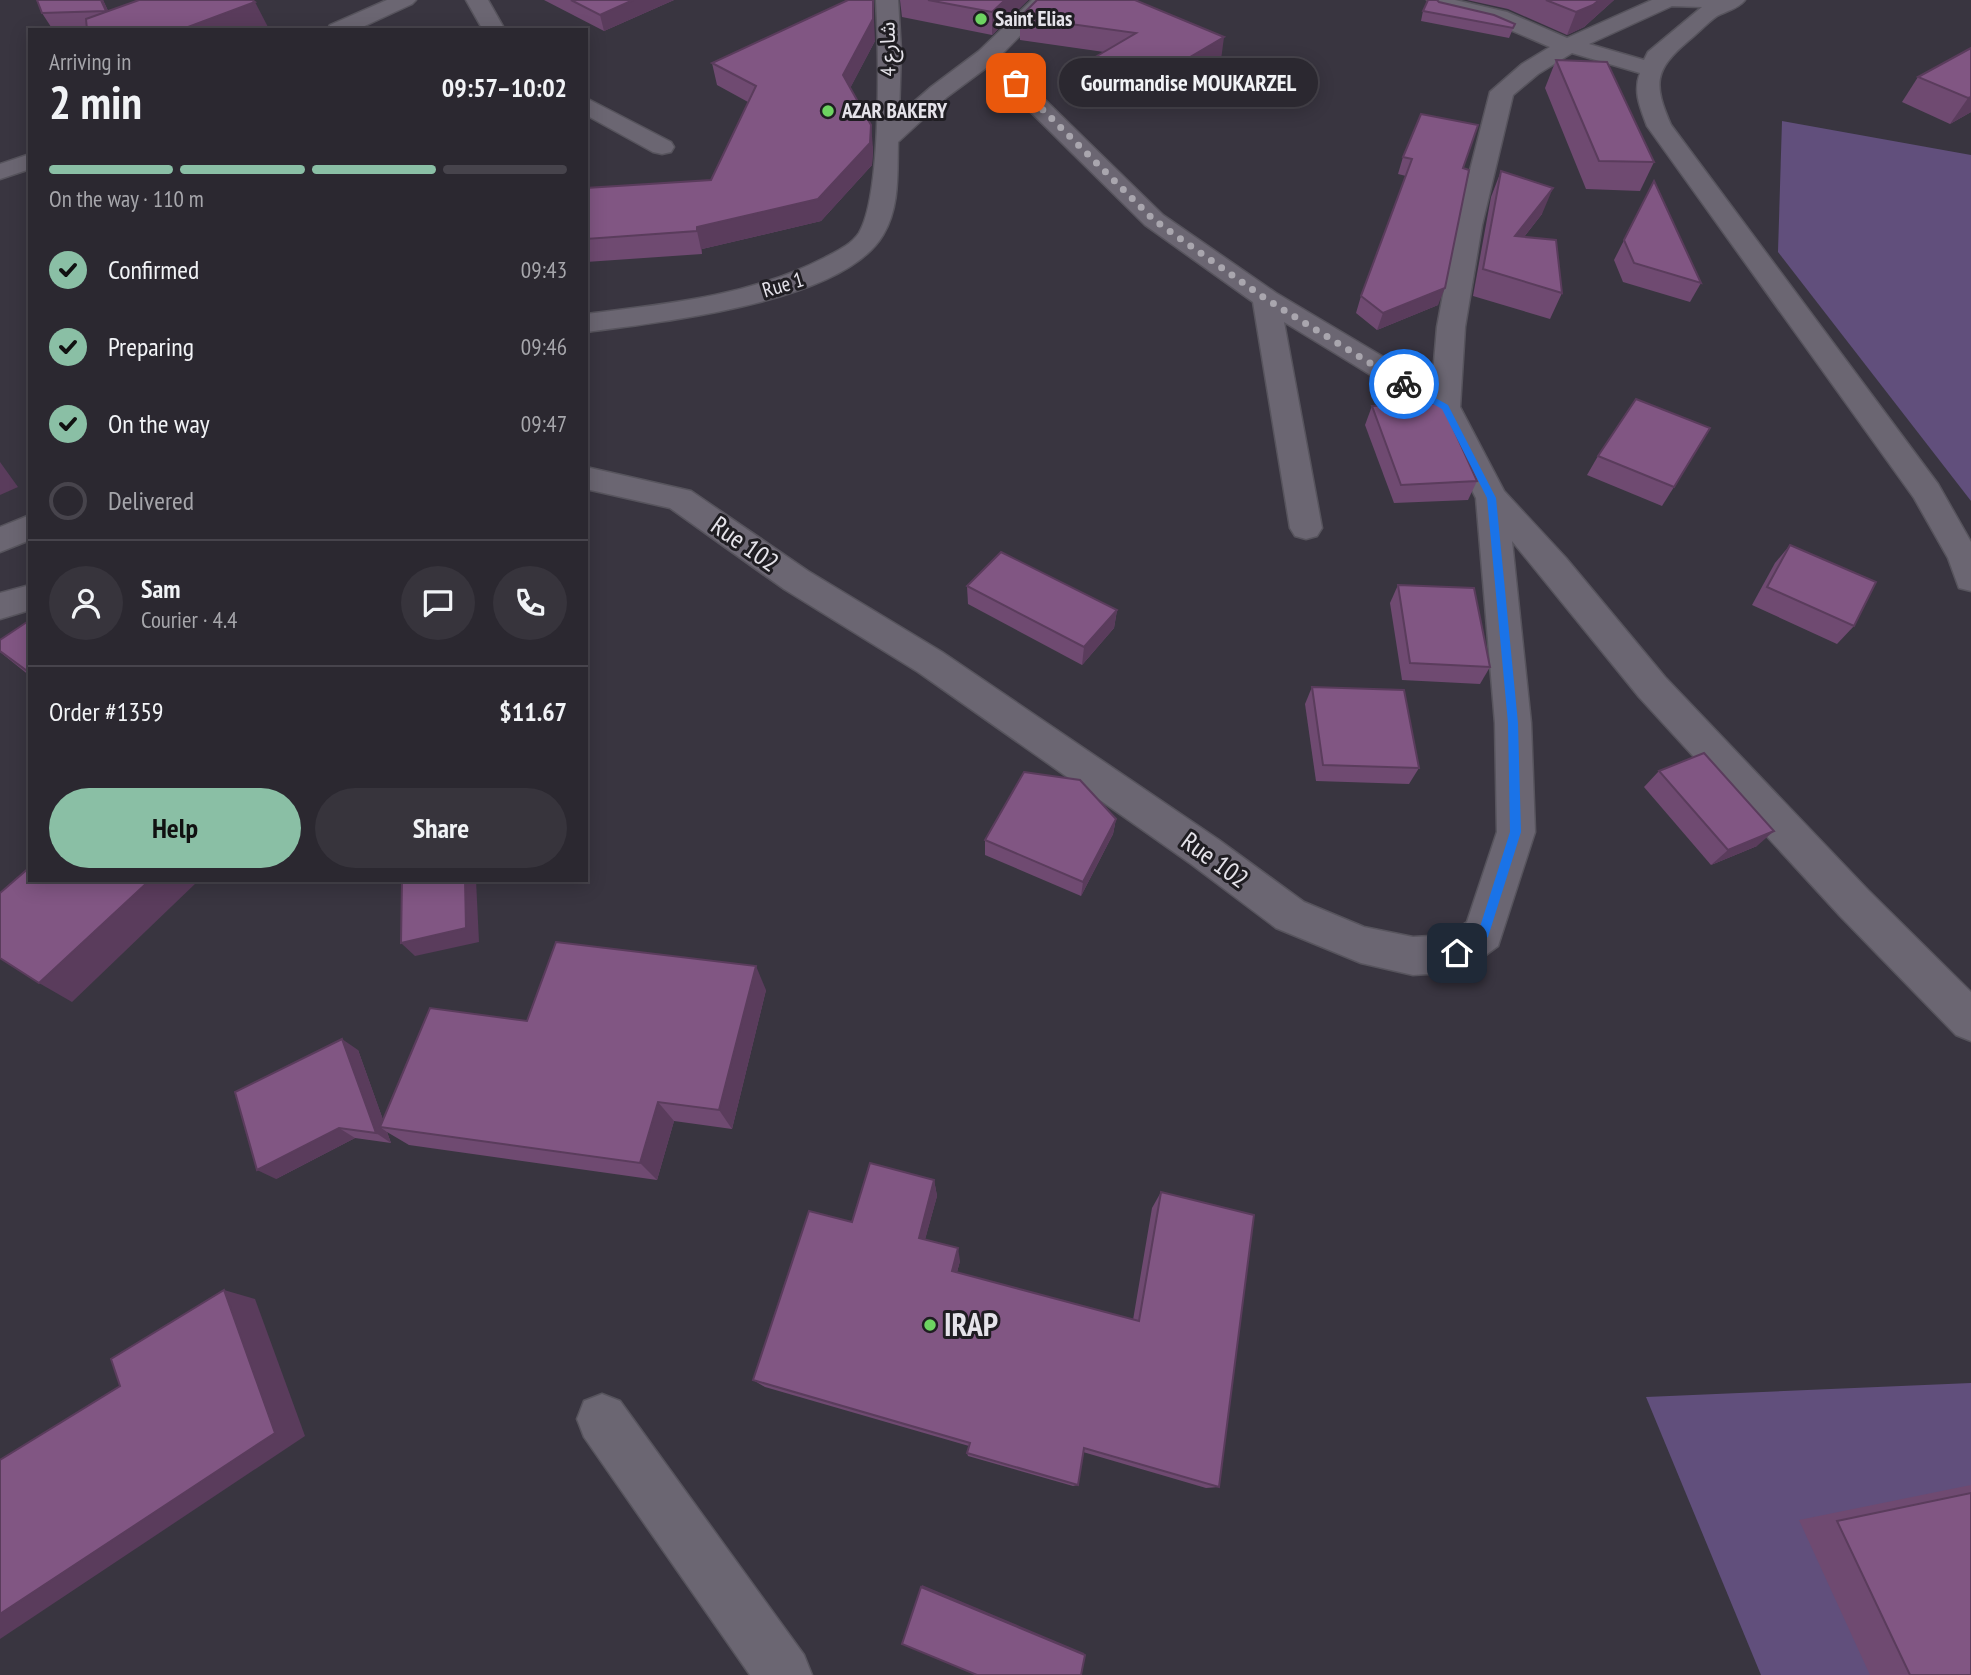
<!DOCTYPE html>
<html lang="en">
<head>
<meta charset="utf-8">
<style>
  :root { --surface:#2b2830; --page:#37343c; --text:#f1f3f6; --muted:#a6a6ab; --line:#47444c; --accent:#8abfa5 }
  body { margin:0; font-family:"PT Sans Narrow","Noto Sans Arabic",sans-serif; background:var(--page); color:var(--text); height:100vh; display:flex; flex-direction:column; font-size:26px; white-space:nowrap }
  * { box-sizing:border-box; margin:0 }
  p { font-size:23px; color:var(--muted) }
  .icon { flex:none; width:38px; height:38px; fill:none; stroke:currentColor; stroke-width:2; stroke-linecap:round; stroke-linejoin:round }
  .map { position:relative; flex:1; overflow:hidden }
  .details { position:absolute; left:28px; top:28px; width:560px; height:854px; display:flex; flex-direction:column; background:var(--surface); border-radius:0px; box-shadow:0 4px 18px #0003,0 0 0 2px var(--line) }
  .details>* { flex:none }
  .pin { position:absolute; display:grid; place-items:center; width:60px; height:60px; color:#fff; margin:-30px; border-radius:14px; box-shadow:0 4px 10px #0006 }
  .courier { position:absolute; display:grid; place-items:center; width:70px; height:70px; margin:-35px; border:5px solid #1a73e8; border-radius:50%; background:#fff; color:#222; box-shadow:0 2px 9px #0007 }
  .bubble { position:absolute; height:49px; border-radius:24px; background:var(--surface); box-shadow:0 4px 18px #0003,0 0 0 2px var(--line); font-size:23px; font-weight:800; line-height:49px; text-align:center }
  .headline em { font-style:normal; font-weight:800 }
  .headline div { display:flex; flex-direction:column-reverse }
  .headline { display:flex; align-items:center; justify-content:space-between; height:119px; padding:0 21px }
  h1 { font-size:46px; font-weight:800; line-height:52px }
  .bar { display:grid; grid-template-columns:repeat(4,1fr); gap:10px 7px; align-content:center; height:84px; padding:0 21px }
  .bar i { height:9px; border-radius:5px; background:var(--line) }
  .bar .on { background:var(--accent) }
  .bar p { grid-column:span 4 }
  .line { display:flex; align-items:center; gap:18px; padding:0 21px; border-top:2px solid var(--line) }
  .line div { flex:1 }
  .round { display:grid; place-items:center; flex:none; width:74px; height:74px; border-radius:37px; background:var(--page) }
  ol { padding:0 21px; list-style:none }
  li { display:flex; align-items:center; gap:21px; height:77px }
  li p { margin-inline-start:auto }
  li .icon { padding:7px; border-radius:50%; background:var(--accent); color:#111; stroke-width:4 }
  li:last-child { color:var(--muted) }
  li i { width:38px; height:38px; border:4px solid var(--line); border-radius:50% }
  .primary-button { display:flex; gap:14px; margin-top:auto; padding:14px 21px }
  .primary-button a { flex:1; height:80px; border-radius:42px; background:var(--accent); color:#111; font-size:28px; font-weight:800; line-height:80px; text-align:center }
  .primary-button a+a { background:var(--page); color:var(--text) }
  .map>svg:first-child { display:block }
  .green { fill:#614f7c }
  .lines { fill:none; stroke-linecap:round; stroke-linejoin:round }
  .minor-casing { stroke:#57545d; stroke-width:3 }
  .minor { fill:#6b6672; fill-rule:evenodd }
  .wall { fill:#6f4a71 }
  .shaded-wall { fill:#5a3c5c }
  .building { fill:#815683; stroke:#5a3c5c; stroke-width:2 }
  .route { fill:#1a73e8 }
  .done { stroke:#a9a6ae; stroke-width:7; stroke-dasharray:0 12.6 }
  .poi-dot { fill:#6dd361; stroke:#1f1d22; stroke-width:2.5 }
  .labels { text-anchor:middle; stroke-width:6; stroke-linejoin:round; paint-order:stroke }
  .far-poi-label { font-size:21px; font-weight:bold; fill:#e5e3ea; stroke:#1f1d22; text-anchor:start }
  .far-street-label { font-size:21px; fill:#e5e3ea; stroke:#1f1d22 }
  .street-label { font-size:26px; fill:#e5e3ea; stroke:#1f1d22 }
  .near-poi-label { font-size:32px; font-weight:bold; fill:#e5e3ea; stroke:#1f1d22; text-anchor:start }
</style>
</head>
<body>
<div class="map">
<svg width="1971" height="1675" viewBox="0 0 1971 1675">
  <rect width="100%" height="100%" fill="#393540"/>
  <!-- green -->
  <g class="green">
    <polygon points="1782,121 1971,155 1971,501 1778,252"/>
    <polygon points="1971,1383 1971,1675 1761,1675 1646,1397"/>
  </g>
  <g class="lines">
    <defs>
      <g id="minor">
        <polygon points="387,0 416,0 412,4 356,30 327,30 330,25"/>
        <polygon points="466,0 488,0 505,30 483,30"/>
        <path d="M876,0H898L901,51L899,115L931,87L979,51L1032,0H1055L1000,56L1163,215L1276,293L1432,386L1437,327L1456,225L1490,92L1522,64L1550,47L1492,22L1437,9L1427,0H1455L1507,12L1567,38L1652,0H1745C1738,9 1726,11 1717,16C1707,23 1698,33 1688,41C1654,70 1653,84 1671,125L1938,484L1971,542V591L1959,588L1948,558L1914,498L1647,126C1640,107 1633,92 1640,73L1572,53L1538,74L1513,95L1482,225L1465,327L1460,407L1504,491L1566,558L1665,677L1868,890L1971,992V1041L1956,1035L1840,916L1639,697L1512,541L1531,723L1535,832L1498,946L1471,966L1457,972L1413,975L1361,963L1276,928L1191,864L918,672L784,589L670,508L586,489V467L691,491L808,571L942,652L1219,840L1304,902L1364,927L1413,937L1449,935L1467,922L1497,832L1495,723L1476,498L1433,413L1284,322L1322,528L1317,536L1306,539L1295,536L1290,528L1253,302L1145,225L986,68L947,97L898,142C897,173 900,207 883,235C843,303 660,322 586,332V314C668,304 750,296 824,258C837,251 851,245 859,233C882,195 879,49 876,0ZM1672,6L1702,7L1648,52L1644,60L1589,44Z"/>
        <polygon points="586,98 671,142 674,147 671,152 662,154 653,152 586,115"/>
        <polygon points="30,154 30,169 0,179 0,164"/>
        <polygon points="30,515 30,540 0,552 0,527"/>
        <polygon points="30,585 30,610 0,619 0,593"/>
        <polygon points="602,1394 620,1401 804,1655 812,1675 750,1675 584,1437 577,1419 584,1401"/>
      </g>
    </defs>
    <!-- minor casing -->
    <use href="#minor" class="minor-casing"/>
    <!-- minor -->
    <use href="#minor" class="minor"/>
  </g>
  <!-- wall -->
  <g class="wall">
    <polygon points="37,0 103,0 108,11 269,29 53,30 42,13"/>
    <polygon points="544,0 674,0 604,31"/>
    <polygon points="900,0 1028,0 992,35 902,17"/>
    <polygon points="1037,0 1221,60 1149,103 1095,79 1097,56 1104,52 1020,40 1020,17"/>
    <polygon points="1467,0 1614,0 1584,27 1567,35 1508,9"/>
    <polygon points="1439,2 1515,24 1509,38 1421,21 1423,11"/>
    <polygon points="875,41 850,88 873,148 872,165 821,221 702,249 702,254 586,262 586,188 711,180 748,102 717,85 712,63"/>
    <polygon points="1971,48 1971,112 1950,124 1902,102 1918,77"/>
    <polygon points="1556,60 1654,162 1640,191 1586,189 1545,88"/>
    <polygon points="1403,157 1463,168 1438,305 1377,330 1356,313 1361,296 1406,176 1398,174"/>
    <polygon points="1501,171 1542,214 1524,237 1562,293 1550,319 1473,296 1491,197"/>
    <polygon points="1654,181 1701,283 1690,302 1623,282 1614,260"/>
    <polygon points="1372,406 1477,481 1468,500 1394,503 1365,425"/>
    <polygon points="1598,456 1674,487 1662,506 1587,475"/>
    <polygon points="1790,545 1854,626 1837,644 1752,605 1775,563"/>
    <polygon points="1398,585 1490,667 1480,684 1402,680 1390,603"/>
    <polygon points="967,586 1117,610 1114,628 1082,665 968,604"/>
    <polygon points="30,620 30,676 0,652 0,640"/>
    <polygon points="1312,687 1419,768 1409,784 1316,781 1305,704"/>
    <polygon points="1659,771 1757,846 1711,865 1644,787"/>
    <polygon points="1116,819 1113,834 1081,896 985,855 985,840"/>
    <polygon points="766,990 732,1129 674,1121 657,1180 409,1145 387,1132 391,1143 355,1138 276,1179 358,1050 383,1120 527,1021"/>
    <polygon points="934,1180 937,1196 925,1239 960,1261 957,1272 1133,1320 1152,1208 1161,1192 1219,1487 1206,1488 1083,1452 1078,1485 1073,1486 968,1456 967,1453 969,1446 765,1387 753,1380 852,1222"/>
    <polygon points="1971,1485 1971,1675 1870,1675 1799,1520"/>
  </g>
  <!-- shaded-wall -->
  <g class="shaded-wall">
    <polygon points="101,0 103,0 117,29 106,11"/>
    <polygon points="633,0 674,0 604,31 600,15"/>
    <polygon points="873,0 875,41 845,98 843,75"/>
    <polygon points="1005,0 1028,0 992,35 992,12"/>
    <polygon points="1599,0 1614,0 1584,27 1567,35 1576,12"/>
    <polygon points="255,2 269,29 180,30"/>
    <polygon points="1224,37 1221,60 1149,103 1151,80"/>
    <polygon points="1971,97 1971,112 1950,124 1968,98"/>
    <polygon points="871,125 873,148 872,165 821,221 702,249 702,254 697,231 697,227"/>
    <polygon points="1553,188 1542,214 1504,262 1515,236"/>
    <polygon points="1445,288 1438,305 1377,330 1383,313"/>
    <polygon points="586,388 589,404 586,405"/>
    <polygon points="0,462 18,487 0,495"/>
    <polygon points="1117,610 1114,628 1082,665 1084,647"/>
    <polygon points="1116,819 1113,834 1081,896 1083,882"/>
    <polygon points="1774,831 1757,846 1711,865 1728,850"/>
    <polygon points="150,880 194,880 197,882 72,1002 39,983"/>
    <polygon points="465,880 476,880 479,942 415,956 401,943"/>
    <polygon points="756,966 766,990 732,1129 719,1110"/>
    <polygon points="342,1039 358,1050 386,1128 380,1127 387,1132 391,1143 376,1133"/>
    <polygon points="658,1102 674,1121 657,1180 640,1163"/>
    <polygon points="339,1128 355,1138 276,1179 257,1170"/>
    <polygon points="934,1180 937,1196 922,1251 919,1238"/>
    <polygon points="958,1248 960,1261 954,1283 952,1271"/>
    <polygon points="224,1290 255,1299 305,1436 0,1639 0,1614"/>
    <polygon points="922,1585 1084,1653 1085,1655 921,1587"/>
  </g>
  <!-- building -->
  <g class="building">
    <polygon points="37,0 101,0 106,11 42,13"/>
    <polygon points="139,0 252,0 255,2 180,30 87,30 86,19"/>
    <polygon points="571,0 633,0 600,15"/>
    <polygon points="848,0 873,0 873,19 843,75 871,125 870,143 818,199 697,227 697,231 586,239 586,188 711,180 756,86 712,63"/>
    <polygon points="928,0 1005,0 992,12"/>
    <polygon points="1037,0 1135,0 1224,37 1151,80 1097,56 1136,33 1020,17"/>
    <polygon points="1428,0 1437,0 1439,2 1494,15 1515,24 1513,28 1423,11"/>
    <polygon points="1546,0 1599,0 1593,5 1576,12"/>
    <polygon points="1971,48 1971,97 1968,98 1918,77"/>
    <polygon points="1556,60 1607,62 1654,162 1599,161"/>
    <polygon points="1421,114 1478,125 1463,168 1469,170 1445,288 1383,313 1361,296 1412,159 1403,157"/>
    <polygon points="1501,171 1553,188 1515,236 1556,240 1562,293 1483,269"/>
    <polygon points="1654,181 1701,283 1634,263 1624,240"/>
    <polygon points="1636,399 1710,428 1674,487 1598,456"/>
    <polygon points="1442,403 1477,481 1401,485 1372,406"/>
    <polygon points="1790,545 1876,582 1854,626 1767,587"/>
    <polygon points="1001,552 1117,610 1084,647 967,586"/>
    <polygon points="1398,585 1474,588 1490,667 1410,663"/>
    <polygon points="30,620 30,673 0,651 0,640"/>
    <polygon points="1312,687 1404,690 1419,768 1323,765"/>
    <polygon points="1704,753 1774,831 1728,850 1659,771"/>
    <polygon points="1024,772 1080,780 1116,819 1083,882 985,840"/>
    <polygon points="30,867 30,880 150,880 39,983 0,958 0,893"/>
    <polygon points="402,880 465,880 466,928 401,943"/>
    <polygon points="556,942 756,966 719,1110 658,1102 640,1163 380,1127 430,1008 527,1021"/>
    <polygon points="342,1039 376,1133 339,1128 257,1170 235,1092"/>
    <polygon points="870,1163 934,1180 919,1238 958,1248 952,1271 1139,1321 1161,1192 1254,1215 1219,1487 1084,1448 1078,1485 967,1453 970,1443 753,1380 809,1211 852,1222"/>
    <polygon points="224,1290 275,1433 0,1614 0,1460 120,1386 111,1359"/>
    <polygon points="1971,1493 1971,1675 1910,1675 1837,1521"/>
    <polygon points="921,1587 1085,1655 1081,1675 977,1675 902,1644"/>
  </g>
  <!-- route -->
  <polygon class="route" points="1401,382 1407,382 1448,405 1496,498 1518,723 1521,832 1488,937 1457,958 1453,956 1453,949 1479,930 1510,832 1508,723 1487,498 1442,409 1401,386"/>
  <g class="lines">
    <!-- done -->
    <polyline class="done" points="1016,83 1154,220 1266,299 1404,384"/>
  </g>
  <!-- markers -->
  <g class="poi-dot">
    <circle cx="981" cy="19" r="7"/>
    <circle cx="828" cy="111" r="7"/>
    <circle cx="930" cy="1325" r="7"/>
  </g>
  <g class="labels">
    <!-- far-poi labels -->
    <g class="far-poi-label">
      <text x="995" y="26">Saint Elias</text>
      <text x="842" y="118">AZAR BAKERY</text>
    </g>
    <!-- far-street labels -->
    <g class="far-street-label">
      <text transform="translate(888 49) rotate(-91)" y="7">شارع 4</text>
      <text transform="translate(783 285) rotate(-17)" y="7">Rue 1</text>
    </g>
    <!-- street labels -->
    <g class="street-label">
      <text transform="translate(745 544) rotate(35)" y="9">Rue 102</text>
      <text transform="translate(1215 860) rotate(36)" y="9">Rue 102</text>
    </g>
    <!-- near-poi labels -->
    <g class="near-poi-label">
      <text x="944" y="1336">IRAP</text>
    </g>
  </g>
</svg>
<div class="pin" style="left:1016px;top:83px;background:#ea580c"><svg class="icon" aria-label="bag" viewBox="0 0 24 24"><path d="M5 8h14l-1 12H6zM9 8a3 3 0 0 1 6 0"/></svg></div>
<div class="pin" style="left:1457px;top:953px;background:#1f2937"><svg class="icon" aria-label="home" viewBox="0 0 24 24"><path d="M3 11l9-7 9 7M6 9v11h12V9"/></svg></div>
<div class="courier" style="left:1404px;top:384px"><svg class="icon" aria-label="bike" viewBox="0 0 24 24"><circle cx="6" cy="16" r="4"/><circle cx="18" cy="16" r="4"/><path d="M6 16l4-8h5l3 8M10 8l3 8H6M13 5h3"/></svg></div>
<div class="bubble" style="left:1059px;top:58px;width:259px">Gourmandise MOUKARZEL</div>
<section class="details">
<div class="headline"><div><h1>2 min</h1><p>Arriving in</p></div><em>09:57–10:02</em></div>
<div class="bar"><i class="on"></i><i class="on"></i><i class="on"></i><i></i><p>On the way · 110 m</p></div>
<ol>
<li><svg class="icon" aria-label="check" viewBox="0 0 24 24"><path d="M5 12l5 5 9-10"/></svg>Confirmed<p>09:43</p></li>
<li><svg class="icon" aria-label="check" viewBox="0 0 24 24"><path d="M5 12l5 5 9-10"/></svg>Preparing<p>09:46</p></li>
<li><svg class="icon" aria-label="check" viewBox="0 0 24 24"><path d="M5 12l5 5 9-10"/></svg>On the way<p>09:47</p></li>
<li><i></i>Delivered</li>
</ol>
<div class="line" style="height:126px"><a class="round"><svg class="icon" aria-label="person" viewBox="0 0 24 24"><circle cx="12" cy="8" r="4"/><path d="M4 21q1-7 8-7t8 7"/></svg></a><div><b>Sam</b><p>Courier · 4.4</p></div><a class="round"><svg class="icon" aria-label="chat" viewBox="0 0 24 24"><path d="M4 5h16v11H9l-5 4z"/></svg></a><a class="round"><svg class="icon" aria-label="phone" viewBox="0 0 24 24"><path d="M5 4h4l2 5-3 2q2 4 5 5l2-3 5 2v4C11 20 4 13 5 4z"/></svg></a></div>
<div class="line" style="height:91px"><div>Order #1359</div><b>$11.67</b></div>
<div class="primary-button"><a>Help</a><a>Share</a></div>
</section>
</div>
</body>
</html>
